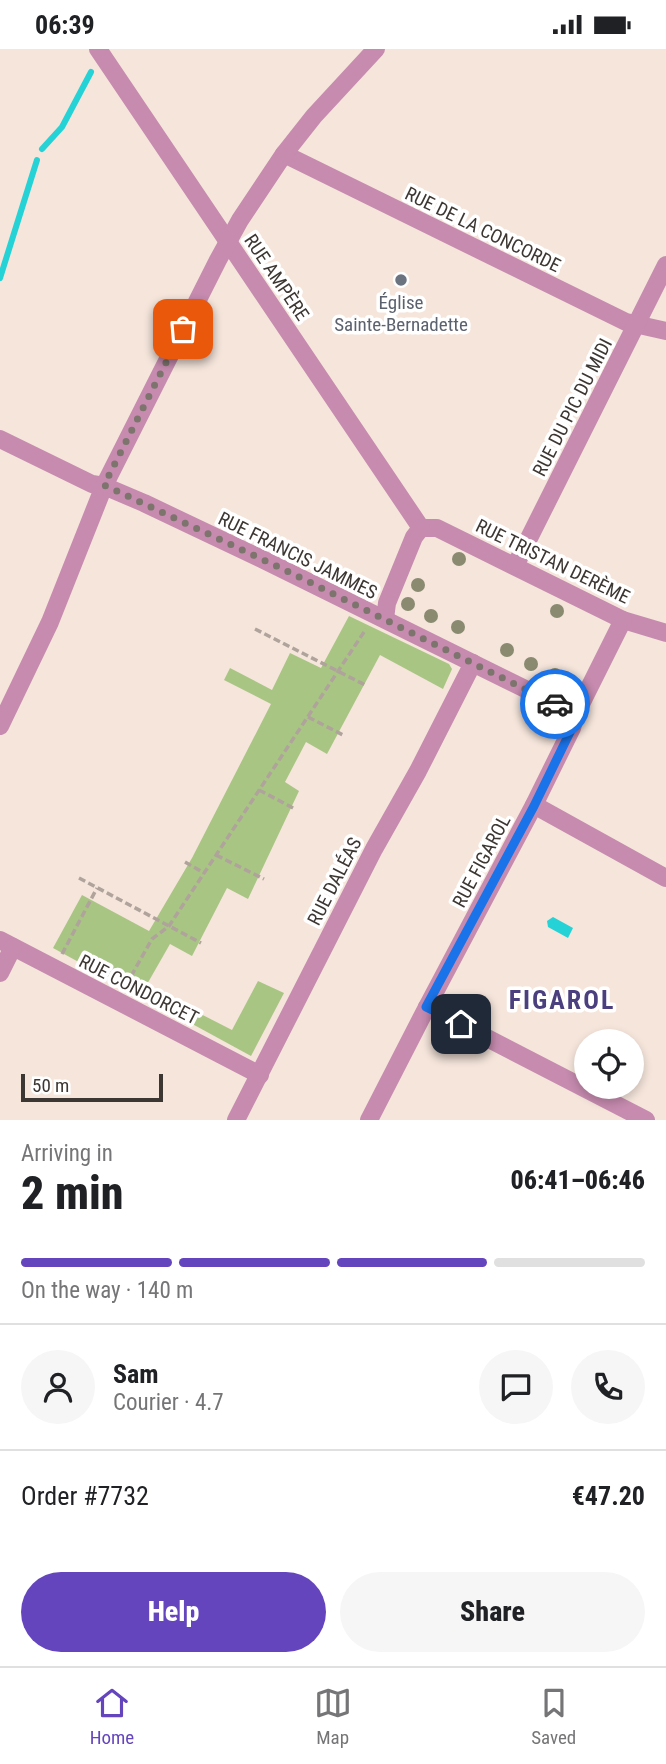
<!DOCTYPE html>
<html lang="en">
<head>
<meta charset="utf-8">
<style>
  :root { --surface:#fff; --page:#f6f6f6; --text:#202124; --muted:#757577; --line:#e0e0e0; --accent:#6445be }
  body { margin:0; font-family:"Roboto Condensed",sans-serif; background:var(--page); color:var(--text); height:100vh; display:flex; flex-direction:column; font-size:26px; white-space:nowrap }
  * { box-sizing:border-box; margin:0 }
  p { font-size:23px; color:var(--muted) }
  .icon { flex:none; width:38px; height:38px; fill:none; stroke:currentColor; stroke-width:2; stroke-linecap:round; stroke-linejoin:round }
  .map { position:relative; height:1071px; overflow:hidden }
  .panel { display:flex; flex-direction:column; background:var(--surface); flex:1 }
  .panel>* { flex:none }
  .controls { position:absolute; left:574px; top:980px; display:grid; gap:14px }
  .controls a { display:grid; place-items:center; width:70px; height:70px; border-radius:50%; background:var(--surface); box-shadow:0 4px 10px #0003; font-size:35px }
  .scale { position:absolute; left:21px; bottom:18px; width:142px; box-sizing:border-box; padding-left:7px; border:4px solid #3d3733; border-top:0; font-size:19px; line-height:24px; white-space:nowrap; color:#3d3733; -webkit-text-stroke:5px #fff; paint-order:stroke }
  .pin { position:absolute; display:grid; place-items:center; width:60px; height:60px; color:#fff; margin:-30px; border-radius:14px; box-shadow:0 4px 10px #0006 }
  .courier { position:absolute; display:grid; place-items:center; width:70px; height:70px; margin:-35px; border:5px solid #1a73e8; border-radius:50%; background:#fff; color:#222; box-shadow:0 2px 9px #0007 }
  .summary em { font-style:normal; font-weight:800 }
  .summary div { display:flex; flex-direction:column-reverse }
  .summary { display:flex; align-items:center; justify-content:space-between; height:119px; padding:0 21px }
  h1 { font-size:46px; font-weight:800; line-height:52px }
  .bar { display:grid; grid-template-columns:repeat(4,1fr); gap:10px 7px; align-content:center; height:84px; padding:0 21px }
  .bar i { height:9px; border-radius:5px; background:var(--line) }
  .bar .selected { background:var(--accent) }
  .bar p { grid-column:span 4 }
  .line { display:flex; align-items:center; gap:18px; padding:0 21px; border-top:2px solid var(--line) }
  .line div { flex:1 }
  .round { display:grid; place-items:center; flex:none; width:74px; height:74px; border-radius:37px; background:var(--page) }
  .primary-button { display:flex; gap:14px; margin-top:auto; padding:14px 21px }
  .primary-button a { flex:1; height:80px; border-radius:42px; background:var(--accent); color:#fff; font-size:28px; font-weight:800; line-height:80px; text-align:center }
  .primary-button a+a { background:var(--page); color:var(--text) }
  .status { display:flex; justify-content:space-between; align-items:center; height:49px; padding:0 35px; background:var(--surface); direction:ltr }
  .status svg { height:19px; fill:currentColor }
  .tabs { display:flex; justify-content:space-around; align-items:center; height:98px; border-top:2px solid var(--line); background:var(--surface); font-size:19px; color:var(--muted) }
  .tabs a { display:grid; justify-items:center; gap:4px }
  .tabs .selected { color:var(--accent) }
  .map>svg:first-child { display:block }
  .green { fill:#a9c584 }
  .water { fill:#25d3d6 }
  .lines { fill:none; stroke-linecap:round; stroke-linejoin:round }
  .stream { stroke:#25d3d6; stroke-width:6 }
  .path { stroke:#afa39c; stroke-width:3.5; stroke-dasharray:7 3.5; stroke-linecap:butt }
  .minor { stroke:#c68baf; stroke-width:18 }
  .tree { fill:#898a70 }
  .done { stroke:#7d746e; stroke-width:7; stroke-dasharray:0 12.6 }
  .route { stroke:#1a73e8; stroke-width:9 }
  .worship-dot { fill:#6b7280; stroke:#fff; stroke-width:2.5 }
  .labels { text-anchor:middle; stroke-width:7; stroke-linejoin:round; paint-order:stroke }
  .street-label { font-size:19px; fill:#3d3733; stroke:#fff }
  .worship-label { font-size:19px; fill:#5b616d; stroke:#fff }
  .district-label { font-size:26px; font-weight:bold; letter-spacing:2px; fill:#4b3f7d; stroke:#fff }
</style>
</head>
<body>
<div class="status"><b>06:39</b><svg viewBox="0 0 49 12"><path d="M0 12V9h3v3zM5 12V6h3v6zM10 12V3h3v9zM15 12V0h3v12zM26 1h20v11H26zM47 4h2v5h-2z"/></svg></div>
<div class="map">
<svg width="666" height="1071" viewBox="0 0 666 1071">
  <rect width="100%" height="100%" fill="#f5e5db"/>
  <!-- green -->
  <polygon class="green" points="349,567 449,615 452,620 443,640 380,606 327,705 306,693 285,733 299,742 248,850 227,839 192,907 170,895 146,937 232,981 258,932 284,944 251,1007 53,899 82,846 149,882 192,809 271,655 224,631 230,619 272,641 290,604 321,619"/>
  <!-- water -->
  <g class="water">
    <polygon points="553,868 573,879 568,889 548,878 547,872"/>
    <polygon points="539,943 552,951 547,961 538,956 531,957 527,955 528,947"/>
  </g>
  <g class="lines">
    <!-- stream -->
    <g class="stream">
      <polyline points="42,100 62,78 91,23"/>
      <polyline points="0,229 37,111"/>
    </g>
    <!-- path -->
    <g class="path">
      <polyline points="255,580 367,637"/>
      <polyline points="308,668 343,686"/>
      <polyline points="259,741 295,760"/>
      <polyline points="216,806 264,830"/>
      <polyline points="185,813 204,824"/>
      <polyline points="79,829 201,894"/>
      <polyline points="62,905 97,839"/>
      <polyline points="126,936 152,890 169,877 366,580"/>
    </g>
    <!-- minor -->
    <g class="minor">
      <polyline points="98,0 421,479"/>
      <polyline points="284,105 626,273 666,282"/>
      <polyline points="0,390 92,435 104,437 144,454 266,512 576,665"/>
      <polyline points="421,479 437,479 623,571 666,584"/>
      <polyline points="515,517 666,216"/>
      <polyline points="385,570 387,554 414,488 421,479"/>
      <polyline points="0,677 50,573 104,437 218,211 240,171 284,105 314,67 376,0"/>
      <polyline points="534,756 666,829"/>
      <polyline points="0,891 260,1026"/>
      <polyline points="0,924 13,898"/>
      <polyline points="427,958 646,1071"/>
      <polyline points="236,1071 374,800 418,722 473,614"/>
      <polyline points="369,1071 427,958 534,756 572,679 576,665 623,571"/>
    </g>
  </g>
  <!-- trees -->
  <g class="tree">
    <circle cx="459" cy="510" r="7"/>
    <circle cx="418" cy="536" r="7"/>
    <circle cx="408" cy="555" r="7"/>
    <circle cx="557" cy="562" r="7"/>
    <circle cx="431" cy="567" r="7"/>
    <circle cx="458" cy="578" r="7"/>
    <circle cx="507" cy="601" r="7"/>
    <circle cx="531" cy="615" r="7"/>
    <circle cx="555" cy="626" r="7"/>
  </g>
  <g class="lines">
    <!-- done -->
    <polyline class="done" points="183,280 104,436 285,521 555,655"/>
    <!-- route -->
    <polyline class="route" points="461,975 426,958 534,757 572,679 576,665 555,655"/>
  </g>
  <!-- markers -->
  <circle class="worship-dot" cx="401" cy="231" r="7"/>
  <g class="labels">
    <!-- street labels -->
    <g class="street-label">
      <text transform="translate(483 180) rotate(26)" y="7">RUE DE LA CONCORDE</text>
      <text transform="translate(277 228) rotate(56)" y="7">RUE AMPÈRE</text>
      <text transform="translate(572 358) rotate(-63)" y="7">RUE DU PIC DU MIDI</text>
      <text transform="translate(298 506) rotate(26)" y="7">RUE FRANCIS JAMMES</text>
      <text transform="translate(553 512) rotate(26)" y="7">RUE TRISTAN DERÈME</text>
      <text transform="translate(481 812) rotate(-62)" y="7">RUE FIGAROL</text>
      <text transform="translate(334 832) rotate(-63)" y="7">RUE DALÉAS</text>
      <text transform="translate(139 940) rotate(27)" y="7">RUE CONDORCET</text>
    </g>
    <!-- worship labels -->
    <g class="worship-label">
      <text x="401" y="260">Église<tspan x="401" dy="22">Sainte-Bernadette</tspan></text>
    </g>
    <!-- district labels -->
    <g class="district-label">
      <text x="562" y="960">FIGAROL</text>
    </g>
  </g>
</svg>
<div class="controls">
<a><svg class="icon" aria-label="locate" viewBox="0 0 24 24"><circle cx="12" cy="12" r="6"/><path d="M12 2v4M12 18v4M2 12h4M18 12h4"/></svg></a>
</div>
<div class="scale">50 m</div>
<div class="pin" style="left:183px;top:280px;background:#ea580c"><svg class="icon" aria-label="bag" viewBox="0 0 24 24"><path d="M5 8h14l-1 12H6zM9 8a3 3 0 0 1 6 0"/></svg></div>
<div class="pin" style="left:461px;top:975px;background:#1f2937"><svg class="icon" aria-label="home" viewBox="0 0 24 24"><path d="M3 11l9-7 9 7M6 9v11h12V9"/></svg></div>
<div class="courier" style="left:555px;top:655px"><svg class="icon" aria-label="car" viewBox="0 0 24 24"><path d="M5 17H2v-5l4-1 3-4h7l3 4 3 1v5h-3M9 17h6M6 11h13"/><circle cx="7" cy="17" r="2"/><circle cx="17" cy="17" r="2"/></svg></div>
</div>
<section class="panel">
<div class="summary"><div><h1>2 min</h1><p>Arriving in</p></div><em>06:41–06:46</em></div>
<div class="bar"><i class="selected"></i><i class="selected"></i><i class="selected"></i><i></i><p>On the way · 140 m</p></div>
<div class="line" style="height:126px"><a class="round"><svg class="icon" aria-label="person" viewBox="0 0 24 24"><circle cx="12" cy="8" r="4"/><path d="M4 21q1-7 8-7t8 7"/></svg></a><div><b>Sam</b><p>Courier · 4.7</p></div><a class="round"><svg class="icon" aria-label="chat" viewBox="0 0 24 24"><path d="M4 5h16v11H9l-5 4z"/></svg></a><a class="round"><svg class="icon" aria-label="phone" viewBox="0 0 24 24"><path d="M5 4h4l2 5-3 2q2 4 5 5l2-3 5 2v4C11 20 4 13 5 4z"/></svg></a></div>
<div class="line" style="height:91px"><div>Order #7732</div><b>€47.20</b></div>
<div class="primary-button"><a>Help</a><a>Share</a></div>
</section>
<nav class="tabs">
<a class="selected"><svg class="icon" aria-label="home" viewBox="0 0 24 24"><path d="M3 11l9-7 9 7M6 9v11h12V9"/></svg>Home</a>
<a><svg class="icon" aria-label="map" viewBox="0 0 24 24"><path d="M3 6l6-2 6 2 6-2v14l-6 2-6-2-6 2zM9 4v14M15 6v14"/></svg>Map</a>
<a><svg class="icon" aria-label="saved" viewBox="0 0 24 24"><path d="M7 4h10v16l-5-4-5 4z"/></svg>Saved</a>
</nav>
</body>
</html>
